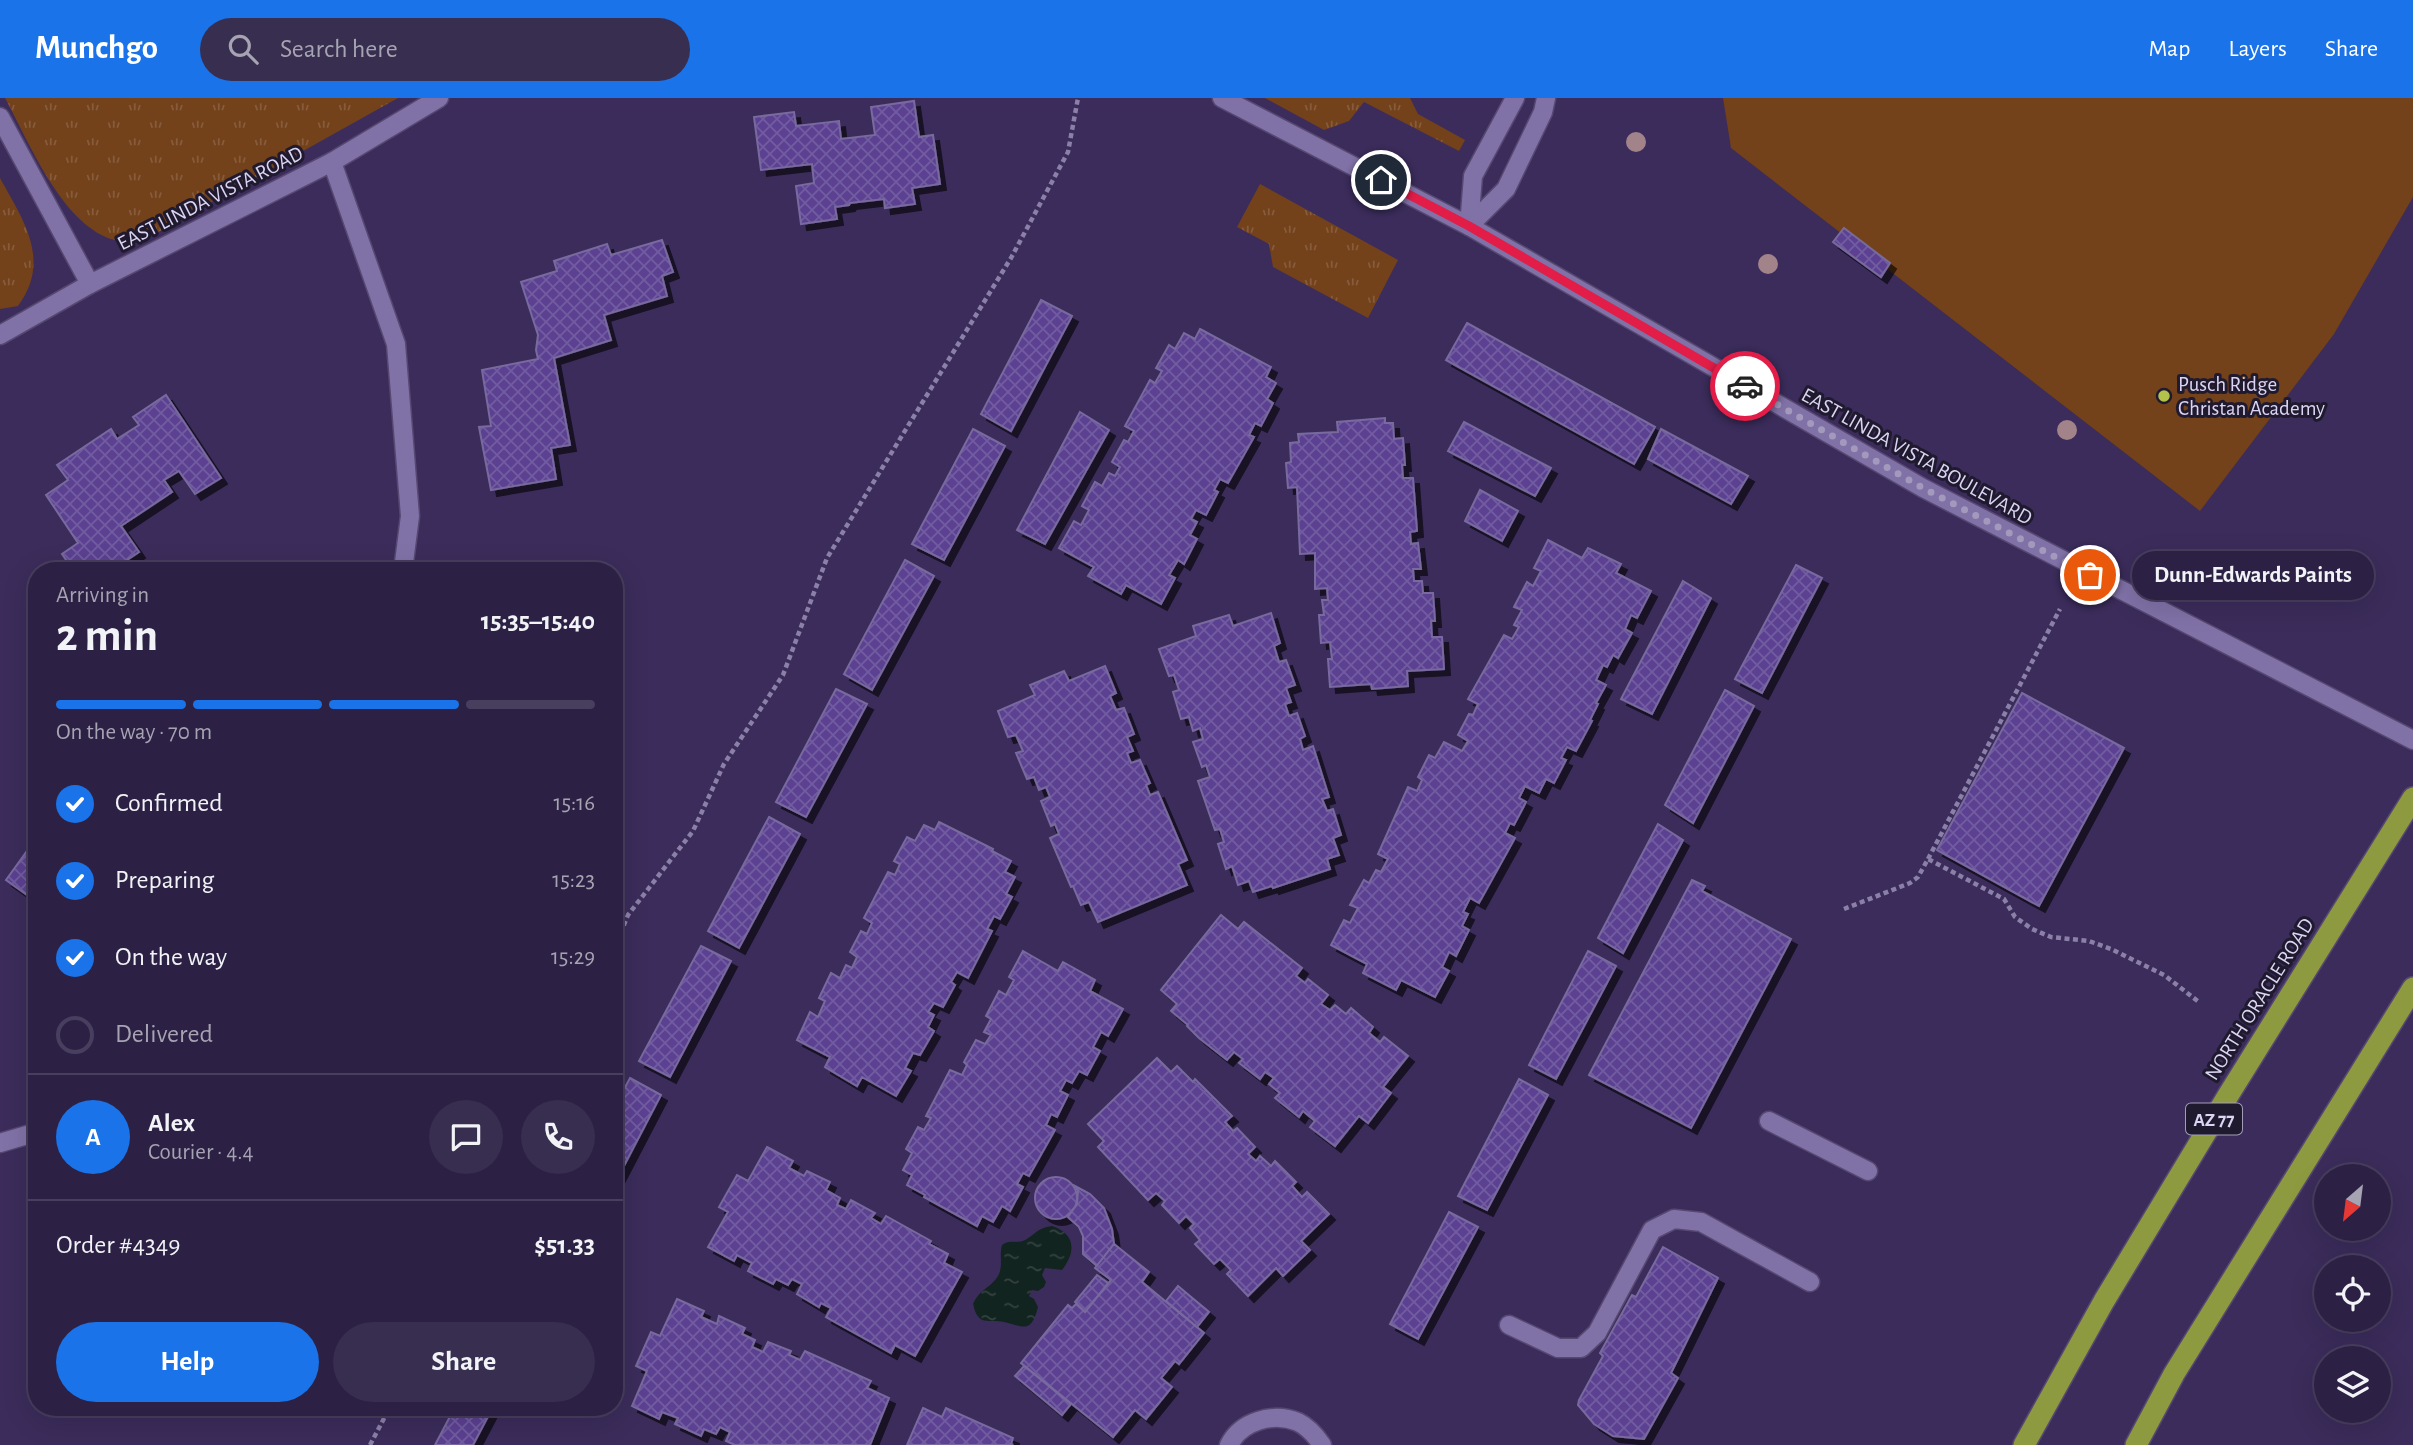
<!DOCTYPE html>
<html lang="en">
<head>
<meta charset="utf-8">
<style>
  :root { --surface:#2c2144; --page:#382e4f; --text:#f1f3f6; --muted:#a6a3b2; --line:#483e5d; --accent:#1a73e8 }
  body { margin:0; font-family:"Alegreya Sans",sans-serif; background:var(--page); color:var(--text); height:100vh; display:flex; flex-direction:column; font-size:26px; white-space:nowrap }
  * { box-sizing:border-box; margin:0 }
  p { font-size:23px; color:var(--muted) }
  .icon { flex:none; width:38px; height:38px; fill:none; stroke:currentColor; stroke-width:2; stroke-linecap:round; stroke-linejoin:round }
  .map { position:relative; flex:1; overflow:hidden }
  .side { position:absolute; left:28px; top:464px; width:595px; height:854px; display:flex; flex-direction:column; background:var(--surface); border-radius:28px; box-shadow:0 7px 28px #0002,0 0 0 2px var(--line) }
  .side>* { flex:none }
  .needle { width:46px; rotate:208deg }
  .buttons { position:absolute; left:2314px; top:1066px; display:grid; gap:14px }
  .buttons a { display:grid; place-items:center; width:77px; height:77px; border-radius:50%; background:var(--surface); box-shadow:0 7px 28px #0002,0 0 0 2px var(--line); font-size:35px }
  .pin { position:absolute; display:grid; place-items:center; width:60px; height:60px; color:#fff; margin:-30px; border:4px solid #fff; border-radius:50%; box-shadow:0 2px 7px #0007 }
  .courier { position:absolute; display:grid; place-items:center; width:70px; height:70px; margin:-35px; border:5px solid #e11d48; border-radius:50%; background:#fff; color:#222; box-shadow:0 2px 9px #0007 }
  .bubble { position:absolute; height:49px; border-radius:24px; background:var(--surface); box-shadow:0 7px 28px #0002,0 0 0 2px var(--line); font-size:23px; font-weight:700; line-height:49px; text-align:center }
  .head em { font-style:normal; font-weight:700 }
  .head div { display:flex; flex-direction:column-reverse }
  .head { display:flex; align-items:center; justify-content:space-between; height:119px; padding:0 28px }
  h1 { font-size:46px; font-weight:700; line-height:52px }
  .bar { display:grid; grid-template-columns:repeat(4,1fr); gap:10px 7px; align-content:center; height:84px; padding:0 28px }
  .bar i { height:9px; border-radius:5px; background:var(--line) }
  .bar .selected { background:var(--accent) }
  .bar p { grid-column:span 4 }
  .line { display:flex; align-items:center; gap:18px; padding:0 28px; border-top:2px solid var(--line) }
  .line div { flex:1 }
  .round { display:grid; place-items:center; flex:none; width:74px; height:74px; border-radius:37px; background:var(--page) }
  ol { padding:0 28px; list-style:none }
  li { display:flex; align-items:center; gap:21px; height:77px }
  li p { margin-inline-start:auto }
  li .icon { padding:7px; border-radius:50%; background:var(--accent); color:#fff; stroke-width:4 }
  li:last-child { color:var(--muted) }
  li i { width:38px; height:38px; border:4px solid var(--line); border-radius:50% }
  .cta { display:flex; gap:14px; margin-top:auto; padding:14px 28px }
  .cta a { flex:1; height:80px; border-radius:42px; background:var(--accent); color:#fff; font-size:28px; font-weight:700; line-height:80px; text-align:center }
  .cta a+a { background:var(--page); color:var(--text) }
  header { display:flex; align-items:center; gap:42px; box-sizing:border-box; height:98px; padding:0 35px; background:var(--accent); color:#fff }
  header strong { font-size:33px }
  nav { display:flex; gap:38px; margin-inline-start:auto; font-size:24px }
  .search { width:490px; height:63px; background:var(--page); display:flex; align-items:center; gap:18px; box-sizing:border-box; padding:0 24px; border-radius:38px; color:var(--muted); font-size:26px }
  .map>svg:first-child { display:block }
  .grass { fill:url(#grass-tufts) }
  .pitch { fill:#73411a }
  .water { fill:url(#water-ripples) }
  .building { fill:url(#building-cross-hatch); stroke:#786a9e; stroke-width:2; filter:url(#shadow) }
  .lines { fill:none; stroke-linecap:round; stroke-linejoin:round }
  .minor-casing { stroke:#564871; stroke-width:21 }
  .highway-casing { stroke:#564871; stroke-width:24 }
  .path { stroke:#8b80a7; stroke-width:4.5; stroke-dasharray:5 3.5; stroke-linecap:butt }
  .minor { stroke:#8071a7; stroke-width:18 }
  .highway { stroke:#8e9a3f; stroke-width:21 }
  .tree { fill:#a28389 }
  .done { stroke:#a399bd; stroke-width:7; stroke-dasharray:0 12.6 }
  .route { stroke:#e11d48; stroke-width:9 }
  .poi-dot { fill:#b3c24b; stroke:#201a2f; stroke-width:2.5 }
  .labels { text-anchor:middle; stroke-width:6; stroke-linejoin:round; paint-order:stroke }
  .shield { fill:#201a2f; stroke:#a39cb8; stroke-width:2 }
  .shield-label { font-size:19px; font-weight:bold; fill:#dbd4f2 }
  .street-label { font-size:21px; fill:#dbd4f2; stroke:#201a2f }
  .poi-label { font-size:21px; fill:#dbd4f2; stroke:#201a2f; text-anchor:start }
</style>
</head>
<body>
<header>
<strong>Munchgo</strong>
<div class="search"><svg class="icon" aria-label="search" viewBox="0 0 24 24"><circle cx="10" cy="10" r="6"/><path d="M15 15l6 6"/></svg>Search here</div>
<nav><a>Map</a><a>Layers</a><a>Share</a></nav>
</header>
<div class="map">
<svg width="2413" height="1347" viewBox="0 0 2413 1347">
  <defs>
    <pattern id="grass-tufts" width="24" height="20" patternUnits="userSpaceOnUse" patternTransform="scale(1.75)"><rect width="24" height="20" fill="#73411a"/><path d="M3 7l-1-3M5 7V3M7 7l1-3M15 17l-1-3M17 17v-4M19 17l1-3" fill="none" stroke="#865c3c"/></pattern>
    <pattern id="water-ripples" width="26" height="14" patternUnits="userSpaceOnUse" patternTransform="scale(1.75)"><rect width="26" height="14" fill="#12241f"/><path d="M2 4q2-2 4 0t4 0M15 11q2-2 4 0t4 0" fill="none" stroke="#344340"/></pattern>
    <pattern id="building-cross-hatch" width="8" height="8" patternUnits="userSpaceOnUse" patternTransform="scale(1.75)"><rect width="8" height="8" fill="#5b4191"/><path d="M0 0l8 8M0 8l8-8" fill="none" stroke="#725ca1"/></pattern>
    <filter id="shadow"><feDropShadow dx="6" dy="6" stdDeviation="0" flood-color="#0009"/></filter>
  </defs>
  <rect width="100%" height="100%" fill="#3b2c5b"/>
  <!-- grass -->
  <g class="grass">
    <path d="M5,0H398L153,137C139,141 126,146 111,141C61,124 29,44 5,0Z"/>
    <polygon points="1265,0 1410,0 1418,16 1465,42 1459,53 1364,4 1349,23 1324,32"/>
    <path d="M0,80C23,122 52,162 18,208L0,211Z"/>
    <polygon points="1260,86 1398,162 1368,220 1273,169 1269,146 1237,129"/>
  </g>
  <!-- pitch -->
  <polygon class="pitch" points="1723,0 2413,0 2413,99 2334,236 2200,413 1731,50"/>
  <!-- water -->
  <path class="water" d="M1052,1128C1076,1136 1076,1154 1062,1172L1045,1170L1042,1177L1046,1184L1044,1189L1038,1193L1032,1192L1029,1198L1034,1201L1038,1209C1031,1237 1023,1228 1004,1224C988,1221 978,1229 973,1206C980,1190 992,1190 999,1176C1003,1166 999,1157 1002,1147C1009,1141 1017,1146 1025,1142C1036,1136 1037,1130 1052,1128Z"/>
  <!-- building -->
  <g class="building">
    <polygon points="914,3 919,39 933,37 940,86 912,90 915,106 885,110 884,101 850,105 849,107 835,109 837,121 801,126 796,88 814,85 812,66 761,72 754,19 794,14 796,28 839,23 841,41 875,37 871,9"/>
    <polygon points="1844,130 1890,165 1881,179 1833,144"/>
    <polygon points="662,142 673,174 662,178 667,198 604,217 611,242 554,260 570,347 551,350 556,381 491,392 479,329 491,328 482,272 538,261 536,252 538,237 521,184 557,173 554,163 607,146 611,157"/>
    <polygon points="1041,202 1072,218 1011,333 981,316"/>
    <polygon points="1467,225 1655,329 1634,366 1446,262"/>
    <polygon points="1200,231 1271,269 1266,279 1276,285 1267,301 1273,305 1261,328 1255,325 1249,337 1254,339 1228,385 1220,381 1214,392 1218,394 1206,417 1196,412 1191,421 1197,424 1190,437 1197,441 1184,466 1178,462 1169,477 1175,480 1161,506 1126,487 1121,496 1088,478 1094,469 1059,450 1074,423 1081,427 1089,412 1082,408 1095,384 1102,388 1109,375 1115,378 1120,369 1112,364 1124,342 1128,344 1134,333 1125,328 1150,282 1155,285 1162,273 1156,270 1169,247 1175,251 1184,235 1195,241"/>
    <polygon points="166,297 221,380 195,396 179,373 164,382 172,394 121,428 139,454 112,472 73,472 62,456 78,445 46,397 68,382 57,367 111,331 117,341 139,327 133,319"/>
    <polygon points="1080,314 1109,332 1045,446 1017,432"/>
    <polygon points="1385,320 1385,325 1393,325 1394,341 1403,340 1405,367 1402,367 1403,380 1413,380 1417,433 1410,434 1411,446 1418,445 1421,471 1413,471 1414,483 1422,483 1423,495 1433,495 1435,523 1431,523 1432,539 1442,539 1444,571 1407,573 1408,588 1372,591 1371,586 1330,589 1328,561 1332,561 1330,544 1321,545 1319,517 1324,517 1322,502 1328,502 1327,490 1315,491 1315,455 1300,456 1297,389 1288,390 1286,365 1291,364 1290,345 1299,344 1298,336 1338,334 1337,324"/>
    <polygon points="1464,324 1551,370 1535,398 1448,353"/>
    <polygon points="973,331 1005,348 944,462 912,446"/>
    <polygon points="1661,331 1748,378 1731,406 1648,361"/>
    <polygon points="1480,392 1518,413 1502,443 1465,423"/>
    <polygon points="1548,442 1582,460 1588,450 1621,466 1616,475 1651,493 1637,520 1631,517 1625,531 1632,535 1618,560 1613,557 1607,569 1603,567 1596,582 1606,587 1596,605 1598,606 1590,622 1592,623 1576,653 1567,649 1561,660 1566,662 1554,685 1546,681 1539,695 1525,688 1519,700 1526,704 1514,727 1510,725 1505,735 1515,740 1479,805 1470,800 1463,814 1468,816 1462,828 1469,832 1456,858 1449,854 1442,869 1449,873 1435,899 1401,882 1396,892 1363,875 1367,866 1331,847 1344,822 1350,825 1358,810 1350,807 1364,782 1369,785 1376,772 1381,774 1388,761 1378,756 1408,689 1417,693 1422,682 1418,679 1429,657 1435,660 1444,644 1462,653 1468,643 1458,637 1469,616 1473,617 1478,606 1468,601 1504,537 1512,541 1519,529 1514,527 1522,512 1514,509 1527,484 1533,488 1541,473 1534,470"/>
    <polygon points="905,462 934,478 872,592 844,576"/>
    <polygon points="1796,467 1822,480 1762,595 1735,581"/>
    <polygon points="1683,483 1711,500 1652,616 1621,601"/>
    <polygon points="1271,515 1280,545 1274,548 1279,564 1286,562 1295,587 1286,590 1291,604 1285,606 1289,618 1297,615 1305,638 1300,641 1303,652 1313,648 1329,699 1322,701 1327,713 1333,711 1341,737 1333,740 1339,757 1327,761 1330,771 1273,790 1272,788 1253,794 1249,783 1238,787 1232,768 1226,771 1218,746 1224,744 1220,731 1215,732 1198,683 1210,679 1206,667 1202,669 1193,644 1203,641 1200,630 1193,633 1189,619 1181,621 1173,594 1179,592 1174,577 1169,578 1159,551 1196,538 1193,528 1229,517 1233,528"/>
    <polygon points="1105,568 1116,595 1110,598 1116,612 1124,610 1134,636 1127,639 1133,653 1127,655 1131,665 1140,662 1150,685 1146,687 1150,697 1158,694 1187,762 1178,766 1187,787 1098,824 1089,804 1081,807 1073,788 1071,789 1050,740 1059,736 1055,726 1051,728 1041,703 1050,699 1046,689 1039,692 1034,679 1027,681 1016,655 1023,653 1016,637 1008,639 998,613 1035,597 1030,587 1064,573 1069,583"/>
    <polygon points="836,591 867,606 806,719 776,704"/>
    <polygon points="1725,592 1754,608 1693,725 1665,707"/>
    <polygon points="2022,595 2124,650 2039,808 1937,752"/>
    <polygon points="769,719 800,736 739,850 708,833"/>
    <polygon points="939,724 993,751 992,753 1011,763 1005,774 1015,779 1006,796 1012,799 1000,821 994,818 987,831 992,833 968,880 957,874 951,884 955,887 943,909 934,905 928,914 934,917 928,929 934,933 920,957 913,955 905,970 911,973 896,998 862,979 857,988 825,969 830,959 797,942 810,914 818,919 825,903 819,900 831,875 840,880 846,867 852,870 857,859 850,854 861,833 867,836 872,825 864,820 888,774 895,777 900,766 894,763 907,739 915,743 924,727 935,732"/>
    <polygon points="1658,726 1683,742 1623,855 1598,840"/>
    <polygon points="37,739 37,804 6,782"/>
    <polygon points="1692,782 1705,788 1702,793 1791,841 1691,1030 1589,977"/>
    <polygon points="1221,817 1238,831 1244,824 1302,870 1296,878 1305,885 1308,881 1328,897 1321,906 1330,912 1335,907 1346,916 1351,910 1373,929 1369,935 1380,944 1384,939 1408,958 1383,989 1391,995 1368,1025 1359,1018 1335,1048 1310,1029 1315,1023 1303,1013 1299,1019 1275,1000 1280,995 1269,986 1274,980 1265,974 1260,981 1239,965 1243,961 1234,954 1227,962 1199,940 1187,928 1188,927 1171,913 1177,906 1161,892"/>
    <polygon points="701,848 731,863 670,979 639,963"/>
    <polygon points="1023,853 1058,873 1063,864 1095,882 1090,893 1123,911 1108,938 1101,934 1093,949 1100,953 1087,977 1079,973 1072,985 1066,982 1060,993 1068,997 1057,1019 1051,1016 1046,1027 1055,1032 1029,1078 1023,1075 1017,1086 1023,1089 1010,1113 1002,1108 993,1124 982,1118 977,1128 924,1099 925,1097 907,1087 912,1077 903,1072 912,1055 906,1051 918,1029 924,1032 931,1020 926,1018 950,972 962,977 967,967 964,964 976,942 985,946 991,937 984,934 991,921 986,918 999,893 1006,897 1014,882 1009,879"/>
    <polygon points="1588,853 1616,868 1556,981 1529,967"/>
    <polygon points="1157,960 1171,974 1177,968 1193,984 1195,981 1232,1018 1225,1024 1233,1033 1237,1030 1255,1049 1248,1056 1256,1063 1260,1058 1271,1068 1275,1063 1296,1084 1292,1088 1302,1099 1307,1094 1329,1116 1301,1143 1310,1152 1283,1178 1276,1170 1248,1198 1227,1176 1231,1172 1220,1161 1214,1166 1195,1146 1200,1142 1190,1130 1194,1126 1186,1118 1179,1125 1162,1107 1165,1103 1156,1095 1148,1102 1098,1049 1104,1043 1088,1026"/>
    <polygon points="630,980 661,997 614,1087 614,1010"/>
    <polygon points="1519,981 1548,997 1487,1112 1458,1098"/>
    <polygon points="767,1049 793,1063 789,1070 804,1078 807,1073 830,1084 826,1092 840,1100 837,1107 846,1111 851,1102 875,1115 871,1120 881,1126 886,1118 931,1143 929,1146 948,1156 944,1165 962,1174 915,1258 895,1247 891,1255 826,1219 831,1210 821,1205 819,1209 797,1196 802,1186 792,1181 788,1187 776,1181 773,1186 748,1173 752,1165 737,1157 734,1163 708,1149 728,1114 719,1109 737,1077 748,1083"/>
    <circle cx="1056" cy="1100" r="21"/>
    <polygon points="1075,1088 1090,1096 1104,1110 1112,1131 1114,1146 1097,1168 1083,1156 1083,1138 1079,1129 1068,1119 1077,1106 1078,1093"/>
    <polygon points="1449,1114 1478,1129 1418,1241 1390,1226"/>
    <polygon points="1114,1146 1149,1174 1142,1184 1204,1235 1179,1266 1175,1263 1161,1280 1172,1289 1146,1321 1135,1312 1113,1339 1021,1265 1068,1207 1072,1210 1076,1206 1085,1214 1111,1182 1095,1170"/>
    <polygon points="1663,1149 1718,1180 1671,1275 1678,1280 1644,1341 1613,1338 1594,1326 1578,1307 1579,1302 1603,1258 1600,1255 1632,1197 1636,1199"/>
    <polygon points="1097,1177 1108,1185 1085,1214 1075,1204"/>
    <polygon points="1178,1188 1209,1214 1197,1229 1166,1203"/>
    <polygon points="677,1201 704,1213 701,1219 717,1226 719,1218 745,1230 742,1236 755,1242 752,1249 763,1254 768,1244 791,1253 789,1257 800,1262 805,1253 871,1283 867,1290 889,1300 870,1347 735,1347 726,1343 730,1334 720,1329 716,1336 704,1331 701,1338 675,1326 678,1320 662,1314 659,1321 632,1308 647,1273 636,1268 651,1234 660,1238"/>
    <polygon points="1024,1268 1071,1306 1062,1317 1015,1278"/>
    <polygon points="455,1309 493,1309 473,1347 435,1347"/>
    <polygon points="923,1310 942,1319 946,1310 1013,1340 1011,1346 1013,1347 907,1347"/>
  </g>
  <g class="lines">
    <defs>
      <g id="minor">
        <polyline points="1222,0 1469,128 1923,390 2413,642"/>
        <polyline points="0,19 90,186"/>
        <polyline points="332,64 396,246 410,418 403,472"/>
        <polyline points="1469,128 1506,91 1543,14 1546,0"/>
        <polyline points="1469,128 1473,78 1515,0"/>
        <polyline points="0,237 90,186 332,64 439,0"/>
        <polyline points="1769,1023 1868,1073"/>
        <polyline points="0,1045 37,1034"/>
        <polyline points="1509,1227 1558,1250 1581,1250 1597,1235 1652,1132 1674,1121 1701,1124 1810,1184"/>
        <path d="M1229,1347C1241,1323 1273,1314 1298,1324C1308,1329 1316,1338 1322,1347"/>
      </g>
      <g id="highway">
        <polyline points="2024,1347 2104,1203 2229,996 2413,700"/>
        <polyline points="2136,1347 2174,1276 2413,890"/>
      </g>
    </defs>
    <!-- minor casing -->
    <use href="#minor" class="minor-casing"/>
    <!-- highway casing -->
    <use href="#highway" class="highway-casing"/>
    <!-- path -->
    <g class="path">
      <polyline points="1928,761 2060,511"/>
      <polyline points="1844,811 1910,785 1918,779 1928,761 2004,801 2015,819 2032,831 2051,839 2089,843 2111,851 2164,877 2199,904"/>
      <polyline points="614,851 628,817 693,733 724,666 783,577 827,460 1011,160 1068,54 1078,0"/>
      <polyline points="370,1347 390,1309"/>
    </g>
    <!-- minor -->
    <use href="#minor" class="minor"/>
    <!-- highway -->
    <use href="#highway" class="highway"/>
  </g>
  <!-- trees -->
  <g class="tree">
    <circle cx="1636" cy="44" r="10"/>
    <circle cx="1768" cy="166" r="10"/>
    <circle cx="2067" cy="332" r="10"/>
  </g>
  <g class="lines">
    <!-- done -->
    <polyline class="done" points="1745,288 1923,390 2090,477"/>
    <!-- route -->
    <polyline class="route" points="1381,82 1469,128 1745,288"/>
  </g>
  <!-- markers -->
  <circle class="poi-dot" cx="2164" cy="298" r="7"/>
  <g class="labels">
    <!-- shield labels -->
    <rect class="shield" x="2186" y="1005.5" width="56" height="31" rx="5"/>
    <g class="shield-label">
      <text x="2214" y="1028">AZ 77</text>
    </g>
    <!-- street labels -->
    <g class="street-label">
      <text transform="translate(210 100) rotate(-27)" y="7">EAST LINDA VISTA ROAD</text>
      <text transform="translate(1917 358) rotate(29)" y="7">EAST LINDA VISTA BOULEVARD</text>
      <text transform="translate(2259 901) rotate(-58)" y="7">NORTH ORACLE ROAD</text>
    </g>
    <!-- poi labels -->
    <g class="poi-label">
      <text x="2178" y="293">Pusch Ridge<tspan x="2178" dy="24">Christan Academy</tspan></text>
    </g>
  </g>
</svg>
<div class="buttons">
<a><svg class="needle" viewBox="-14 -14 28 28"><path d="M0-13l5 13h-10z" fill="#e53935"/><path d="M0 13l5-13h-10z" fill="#a6a3b2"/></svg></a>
<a><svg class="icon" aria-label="locate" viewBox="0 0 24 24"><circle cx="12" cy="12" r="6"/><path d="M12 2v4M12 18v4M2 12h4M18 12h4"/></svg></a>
<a><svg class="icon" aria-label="layers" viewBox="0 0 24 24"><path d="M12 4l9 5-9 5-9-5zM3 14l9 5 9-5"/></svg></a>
</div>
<div class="pin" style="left:2090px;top:477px;background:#ea580c"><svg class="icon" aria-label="bag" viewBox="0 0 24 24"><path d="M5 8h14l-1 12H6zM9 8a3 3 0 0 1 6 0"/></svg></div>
<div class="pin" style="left:1381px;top:82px;background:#1f2937"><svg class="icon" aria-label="home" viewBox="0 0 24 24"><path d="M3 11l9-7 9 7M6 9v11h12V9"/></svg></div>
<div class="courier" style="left:1745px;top:288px"><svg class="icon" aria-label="car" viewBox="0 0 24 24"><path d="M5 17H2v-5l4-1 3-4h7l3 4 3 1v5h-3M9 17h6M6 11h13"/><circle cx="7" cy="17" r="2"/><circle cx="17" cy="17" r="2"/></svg></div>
<div class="bubble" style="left:2132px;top:453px;width:242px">Dunn-Edwards Paints</div>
<section class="side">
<div class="head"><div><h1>2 min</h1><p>Arriving in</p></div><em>15:35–15:40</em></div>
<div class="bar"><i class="selected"></i><i class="selected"></i><i class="selected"></i><i></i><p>On the way · 70 m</p></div>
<ol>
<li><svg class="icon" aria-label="check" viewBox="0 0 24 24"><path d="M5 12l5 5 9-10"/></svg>Confirmed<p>15:16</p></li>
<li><svg class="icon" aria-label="check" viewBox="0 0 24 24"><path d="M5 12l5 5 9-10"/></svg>Preparing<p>15:23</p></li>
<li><svg class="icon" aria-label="check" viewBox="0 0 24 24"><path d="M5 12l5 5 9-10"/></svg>On the way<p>15:29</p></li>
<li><i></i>Delivered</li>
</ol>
<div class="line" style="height:126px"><b class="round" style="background:var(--accent);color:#fff">A</b><div><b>Alex</b><p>Courier · 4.4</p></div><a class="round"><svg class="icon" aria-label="chat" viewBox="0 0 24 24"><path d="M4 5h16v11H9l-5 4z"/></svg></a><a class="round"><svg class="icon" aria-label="phone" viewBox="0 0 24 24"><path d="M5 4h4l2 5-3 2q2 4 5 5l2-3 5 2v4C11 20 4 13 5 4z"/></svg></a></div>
<div class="line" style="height:91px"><div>Order #4349</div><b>$51.33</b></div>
<div class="cta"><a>Help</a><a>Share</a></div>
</section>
</div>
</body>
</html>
